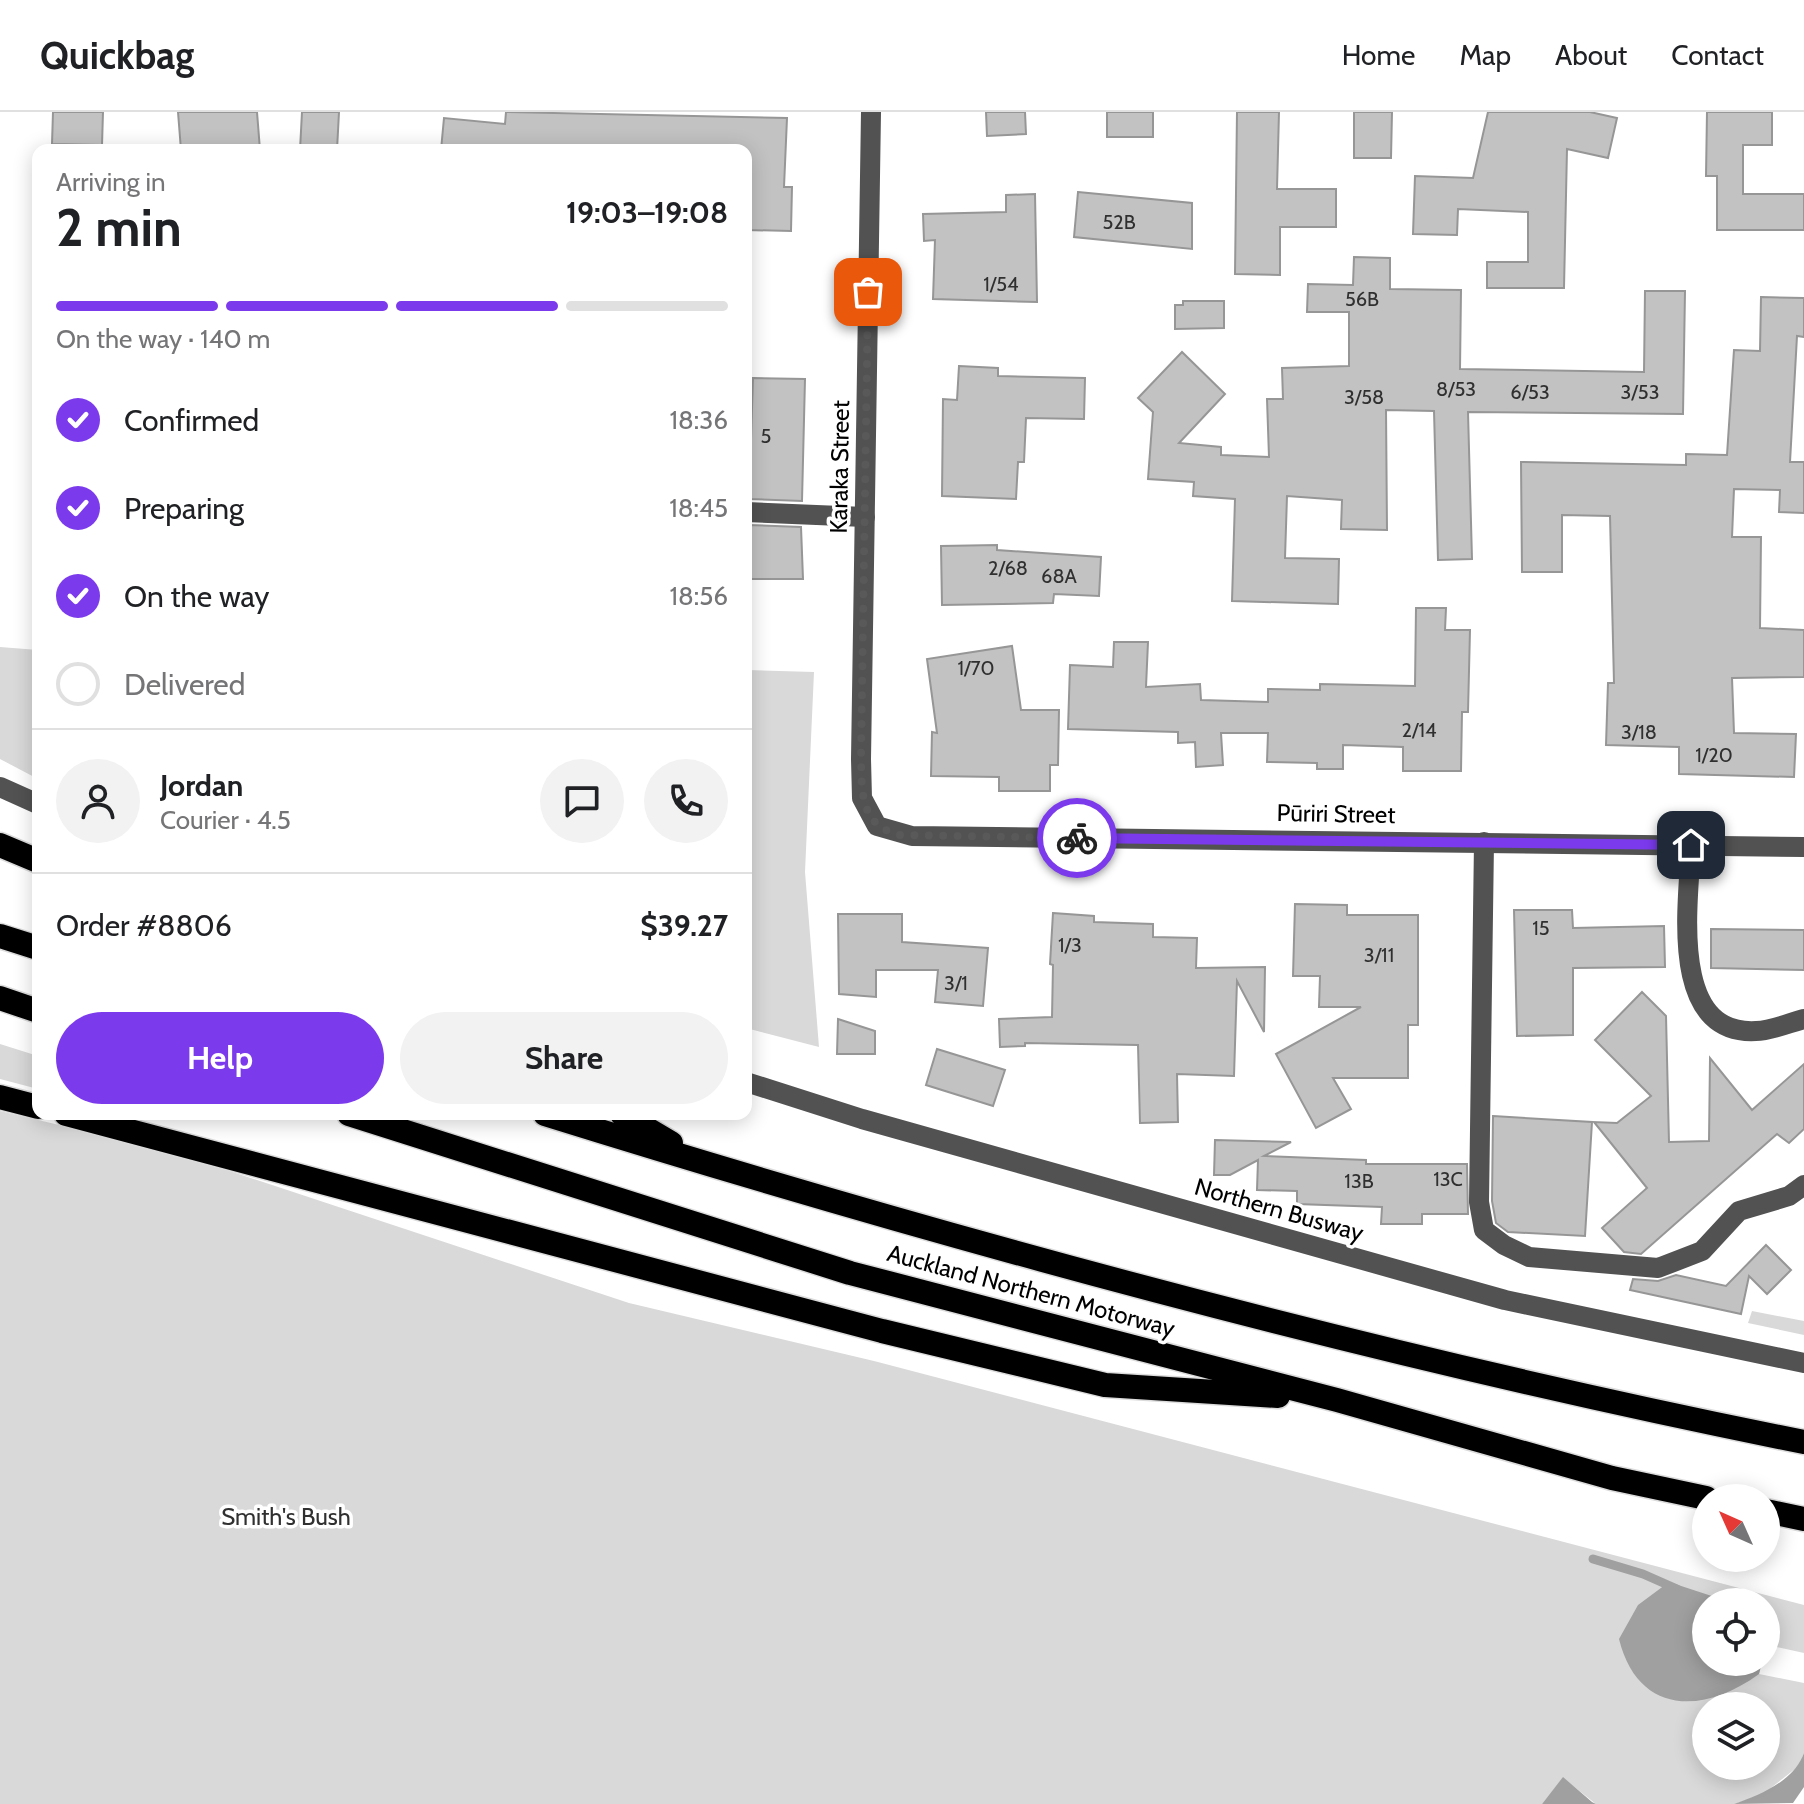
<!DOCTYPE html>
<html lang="en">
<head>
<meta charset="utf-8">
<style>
  :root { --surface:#fff; --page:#f2f2f2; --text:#202124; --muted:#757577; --line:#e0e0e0; --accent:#7c3aed }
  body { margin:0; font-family:Cabin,sans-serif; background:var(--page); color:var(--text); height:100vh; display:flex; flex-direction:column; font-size:30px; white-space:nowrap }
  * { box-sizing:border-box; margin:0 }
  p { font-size:26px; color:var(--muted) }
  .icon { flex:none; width:44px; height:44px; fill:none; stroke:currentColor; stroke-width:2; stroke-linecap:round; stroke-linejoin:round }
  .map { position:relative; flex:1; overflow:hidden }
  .details { position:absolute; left:32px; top:32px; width:720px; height:976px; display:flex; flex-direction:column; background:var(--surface); border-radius:16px; box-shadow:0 4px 20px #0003 }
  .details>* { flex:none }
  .needle { width:52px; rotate:315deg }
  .fabs { position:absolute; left:1692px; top:1372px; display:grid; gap:16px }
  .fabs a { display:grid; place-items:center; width:88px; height:88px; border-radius:50%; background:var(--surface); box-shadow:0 4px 20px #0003; font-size:40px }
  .pin { position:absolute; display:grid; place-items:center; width:68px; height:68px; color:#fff; margin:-34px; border-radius:16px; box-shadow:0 4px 12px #0006 }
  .courier { position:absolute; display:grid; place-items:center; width:80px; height:80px; margin:-40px; border:6px solid #7c3aed; border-radius:50%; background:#fff; color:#222; box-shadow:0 2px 10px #0007 }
  .head em { font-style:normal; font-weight:700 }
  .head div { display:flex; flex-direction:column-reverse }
  .head { display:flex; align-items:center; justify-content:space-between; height:136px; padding:0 24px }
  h1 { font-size:52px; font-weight:700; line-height:60px }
  .bar { display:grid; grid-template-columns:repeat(4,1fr); gap:12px 8px; align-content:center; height:96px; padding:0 24px }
  .bar i { height:10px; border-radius:6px; background:var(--line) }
  .bar .current { background:var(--accent) }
  .bar p { grid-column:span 4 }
  .line { display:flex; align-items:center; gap:20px; padding:0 24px; border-top:2px solid var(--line) }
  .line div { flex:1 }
  .round { display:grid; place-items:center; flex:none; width:84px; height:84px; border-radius:42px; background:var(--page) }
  ol { padding:0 24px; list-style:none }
  li { display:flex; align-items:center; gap:24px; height:88px }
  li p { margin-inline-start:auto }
  li .icon { padding:8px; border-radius:50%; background:var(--accent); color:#fff; stroke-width:4 }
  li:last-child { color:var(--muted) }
  li i { width:44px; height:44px; border:4px solid var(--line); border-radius:50% }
  .primary-button { display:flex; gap:16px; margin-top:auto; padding:16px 24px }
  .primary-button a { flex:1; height:92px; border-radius:48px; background:var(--accent); color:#fff; font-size:32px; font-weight:700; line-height:92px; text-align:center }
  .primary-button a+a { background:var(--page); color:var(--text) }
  header { display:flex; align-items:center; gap:48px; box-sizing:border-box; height:112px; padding:0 40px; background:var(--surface); border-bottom:2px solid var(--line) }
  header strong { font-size:38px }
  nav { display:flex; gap:44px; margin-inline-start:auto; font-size:28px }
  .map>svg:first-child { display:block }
  .green { fill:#d9d9d9; fill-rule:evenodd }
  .water { fill:#a0a0a0 }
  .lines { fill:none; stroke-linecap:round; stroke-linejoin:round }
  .stream { stroke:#a0a0a0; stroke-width:9 }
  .building { fill:#c2c2c2; stroke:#969696; stroke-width:2 }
  .highway-casing { stroke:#dbdbdb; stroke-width:27 }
  .minor { stroke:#525252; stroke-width:20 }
  .highway { stroke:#000; stroke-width:24 }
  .done { stroke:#595959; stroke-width:8; stroke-dasharray:0 14.4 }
  .route { stroke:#7c3aed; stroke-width:10 }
  .labels { text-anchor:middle; stroke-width:7; stroke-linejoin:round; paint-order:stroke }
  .number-label { font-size:20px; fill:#303030 }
  .street-label { font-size:24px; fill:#000; stroke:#fff }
  .park-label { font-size:24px; fill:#303030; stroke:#fff }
</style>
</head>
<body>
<header>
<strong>Quickbag</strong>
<nav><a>Home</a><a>Map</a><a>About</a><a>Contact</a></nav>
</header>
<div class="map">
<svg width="1804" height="1692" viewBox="0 0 1804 1692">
  <rect width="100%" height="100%" fill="#fff"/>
  <!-- green -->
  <g class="green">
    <polygon points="0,535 38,538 38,667 0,647"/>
    <polygon points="746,558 814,560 805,760 819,935 746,916"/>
    <polygon points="0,932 38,944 38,977 0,967"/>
    <path d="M0,999L169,1039L629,1191L874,1249L1804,1493V1541L1768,1533L1766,1538V1490H1706V1550H1762L1759,1562L1804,1571V1641L1800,1653L1762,1683L1734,1692H1596L1563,1666L1542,1692H0ZM1706,1594H1766V1654H1706Z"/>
    <polygon points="1752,1199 1804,1209 1804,1223 1748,1211"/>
  </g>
  <!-- water -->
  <g class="water">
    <path d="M1669,1470L1730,1490H1706V1550H1762L1759,1562C1703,1603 1638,1603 1619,1527L1638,1493Z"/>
    <path d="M1804,1641V1675L1793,1691L1734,1692C1760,1683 1794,1669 1804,1641Z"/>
    <polygon points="1563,1665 1592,1690 1596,1692 1542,1692"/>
  </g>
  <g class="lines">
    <!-- stream -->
    <polyline class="stream" points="1593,1447 1643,1462 1677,1477"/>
  </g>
  <!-- building -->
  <g class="building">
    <polygon points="53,0 103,0 102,33 52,32"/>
    <polygon points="178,0 257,0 260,38 181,38"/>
    <polygon points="302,0 339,0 337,38 300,38"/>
    <polygon points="506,0 787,6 784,75 792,75 791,119 746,118 746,38 441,38 444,6 505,12"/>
    <polygon points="986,0 1025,0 1026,22 987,24"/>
    <rect x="1107" y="0" width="46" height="25"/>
    <polygon points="1237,0 1279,0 1277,77 1336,77 1336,115 1280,115 1280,163 1235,162"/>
    <polygon points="1354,0 1392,0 1391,46 1354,46"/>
    <polygon points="1488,0 1590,0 1617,6 1608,46 1567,37 1564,176 1487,176 1487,150 1528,150 1528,100 1458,97 1457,123 1413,122 1415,64 1473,66"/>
    <polygon points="1707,0 1772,0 1772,33 1743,33 1743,82 1804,82 1804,118 1717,118 1717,64 1706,64"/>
    <polygon points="1078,80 1192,91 1192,137 1074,125"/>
    <polygon points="1035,82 1037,190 933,187 935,128 924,129 923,102 1006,100 1006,83"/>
    <polygon points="1354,145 1390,146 1390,177 1461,178 1460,257 1644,260 1645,179 1685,179 1683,302 1468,300 1472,447 1438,448 1434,299 1386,298 1387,418 1341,417 1342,388 1287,384 1285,446 1339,447 1338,492 1232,489 1235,387 1193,384 1194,370 1148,367 1153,300 1138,286 1182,240 1225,282 1179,331 1221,335 1221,343 1269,345 1267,287 1283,287 1282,256 1349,254 1349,200 1307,200 1308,172 1353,173"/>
    <polygon points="1761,185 1804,186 1804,225 1797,224 1790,350 1804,350 1804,401 1779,400 1780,378 1734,377 1732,425 1761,425 1760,516 1804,518 1804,565 1732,566 1734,621 1796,622 1794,665 1679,662 1679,635 1606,633 1608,571 1614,571 1610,404 1562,403 1562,460 1522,460 1521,350 1686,353 1686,342 1727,343 1734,238 1760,239"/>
    <polygon points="1183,189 1224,189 1224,216 1175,217 1175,193 1183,193"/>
    <polygon points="959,254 998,256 998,264 1085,266 1084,307 1026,306 1024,350 1018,350 1016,387 942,384 943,287 957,288"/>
    <polygon points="753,266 805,267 802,389 749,387"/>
    <polygon points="748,413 801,415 803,467 746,467"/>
    <polygon points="997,433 997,438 1101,445 1099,484 1054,482 1053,491 942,493 941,434"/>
    <polygon points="1416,496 1446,496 1445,518 1470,518 1468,600 1462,600 1461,659 1403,659 1403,635 1343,633 1343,657 1317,657 1317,651 1267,650 1268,621 1221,621 1223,653 1196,655 1195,630 1178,631 1178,620 1068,617 1070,553 1113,555 1114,530 1148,530 1146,575 1200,572 1201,588 1268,590 1268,577 1320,578 1320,572 1415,574"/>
    <polygon points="1012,534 1021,598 1059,598 1058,653 1050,653 1050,679 999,679 999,665 931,664 932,620 937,621 927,547"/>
    <polygon points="1295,792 1347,793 1347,803 1418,803 1418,913 1408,913 1408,966 1333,966 1351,997 1316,1016 1276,942 1361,895 1319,895 1320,864 1293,864"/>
    <polygon points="1514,798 1572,798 1573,816 1664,814 1665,855 1573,856 1573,923 1517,924"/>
    <polygon points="1053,801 1094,804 1094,810 1153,812 1153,825 1197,826 1196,856 1265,855 1264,920 1237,869 1234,964 1177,962 1178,1010 1140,1011 1138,933 1025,931 1025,934 1000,935 999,907 1052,905 1053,853 1050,852"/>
    <polygon points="838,802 902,802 902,830 988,836 983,894 935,890 938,858 876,858 876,885 839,882"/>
    <polygon points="1711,817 1804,818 1804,858 1711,856"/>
    <polygon points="1642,880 1666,904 1669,1030 1709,1029 1710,946 1752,998 1804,952 1804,1017 1789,1031 1777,1022 1641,1142 1624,1140 1602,1116 1647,1076 1594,1010 1617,1011 1651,984 1595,928"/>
    <polygon points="838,907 875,919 875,942 837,942"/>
    <polygon points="937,937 1005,958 993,994 926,973"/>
    <polygon points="1493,1004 1592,1010 1585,1124 1508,1120 1496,1111 1492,1089"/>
    <polygon points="1215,1028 1291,1030 1264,1044 1366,1048 1366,1052 1467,1052 1468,1102 1422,1102 1422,1112 1381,1112 1382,1095 1297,1092 1297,1079 1257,1078 1258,1048 1230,1063 1214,1063"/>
    <polygon points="1766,1133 1791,1158 1767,1182 1749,1164 1741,1202 1630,1178 1633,1167 1658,1169 1676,1163 1726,1174"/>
  </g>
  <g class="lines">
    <defs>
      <g id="highway">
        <polyline points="0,733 38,749"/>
        <polyline points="0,824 38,836"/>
        <polyline points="0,886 38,899"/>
        <polyline points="0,985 38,995"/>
        <polyline points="66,1002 882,1219 1105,1273 1278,1284"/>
        <polyline points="349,1002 850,1161 1337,1288 1612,1366 1706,1386"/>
        <path d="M545,1002C959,1131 1379,1245 1804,1330"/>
        <polyline points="622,1002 671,1031"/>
        <polyline points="1766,1399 1804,1407"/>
      </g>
    </defs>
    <!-- highway casing -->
    <use href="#highway" class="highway-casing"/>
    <!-- minor -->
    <g class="minor">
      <polyline points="871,0 861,647 862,686 877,714 912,724 1804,735"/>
      <polyline points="746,400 865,405"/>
      <polyline points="0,675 38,692"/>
      <polyline points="1484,730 1479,1090 1484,1118 1504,1133 1529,1145 1658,1156 1702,1139 1739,1099 1789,1084 1804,1073"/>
      <path d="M1691,733C1689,788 1667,924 1756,919C1771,919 1789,911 1804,907"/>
      <polyline points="746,970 862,1007 1505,1188 1804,1251"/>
    </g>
    <!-- highway -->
    <use href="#highway" class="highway"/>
  </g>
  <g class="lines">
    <!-- done -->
    <path class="done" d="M868,180L861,647C862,681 860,714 900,723L1077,726"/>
    <!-- route -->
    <polyline class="route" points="1077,726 1691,733"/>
  </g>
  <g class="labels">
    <!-- number labels -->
    <g class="number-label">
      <text x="1119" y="117">52B</text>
      <text x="1001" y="179">1/54</text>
      <text x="1362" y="194">56B</text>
      <text x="1456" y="284">8/53</text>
      <text x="1530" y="287">6/53</text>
      <text x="1640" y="287">3/53</text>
      <text x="1364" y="292">3/58</text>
      <text x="766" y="331">5</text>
      <text x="1008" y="463">2/68</text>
      <text x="1059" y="471">68A</text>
      <text x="976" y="563">1/70</text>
      <text x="1419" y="625">2/14</text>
      <text x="1639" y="627">3/18</text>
      <text x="1714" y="650">1/20</text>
      <text x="1541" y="823">15</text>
      <text x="1070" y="840">1/3</text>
      <text x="1379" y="850">3/11</text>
      <text x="956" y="878">3/1</text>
      <text x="1448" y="1074">13C</text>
      <text x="1359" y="1076">13B</text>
    </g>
    <!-- street labels -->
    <g class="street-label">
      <text transform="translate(840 355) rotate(-89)" y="8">Karaka Street</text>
      <text transform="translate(1336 702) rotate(1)" y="8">Pūriri Street</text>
      <text transform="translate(1279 1098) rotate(16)" y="8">Northern Busway</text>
      <text transform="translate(1031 1179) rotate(15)" y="8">Auckland Northern Motorway</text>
    </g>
    <!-- park labels -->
    <g class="park-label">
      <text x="286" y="1413">Smith's Bush</text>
    </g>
  </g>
</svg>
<div class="fabs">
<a><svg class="needle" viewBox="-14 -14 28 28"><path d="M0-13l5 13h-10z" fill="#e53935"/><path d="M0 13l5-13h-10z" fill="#757577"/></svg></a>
<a><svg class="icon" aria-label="locate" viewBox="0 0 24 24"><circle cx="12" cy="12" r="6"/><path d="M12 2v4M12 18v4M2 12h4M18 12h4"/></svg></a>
<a><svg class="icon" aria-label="layers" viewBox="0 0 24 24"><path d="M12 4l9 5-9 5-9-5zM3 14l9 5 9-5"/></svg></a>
</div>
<div class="pin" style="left:868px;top:180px;background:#ea580c"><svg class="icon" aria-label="bag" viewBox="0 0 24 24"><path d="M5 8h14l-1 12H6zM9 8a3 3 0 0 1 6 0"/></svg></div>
<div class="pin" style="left:1691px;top:733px;background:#1f2937"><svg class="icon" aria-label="home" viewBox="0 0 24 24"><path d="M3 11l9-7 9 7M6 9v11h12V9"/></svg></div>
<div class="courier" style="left:1077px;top:726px"><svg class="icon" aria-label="bike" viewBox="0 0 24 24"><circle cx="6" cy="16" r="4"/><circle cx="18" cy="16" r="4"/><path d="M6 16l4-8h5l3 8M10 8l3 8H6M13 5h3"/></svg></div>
<section class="details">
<div class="head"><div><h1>2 min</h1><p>Arriving in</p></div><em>19:03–19:08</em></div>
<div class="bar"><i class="current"></i><i class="current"></i><i class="current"></i><i></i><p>On the way · 140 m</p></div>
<ol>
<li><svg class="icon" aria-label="check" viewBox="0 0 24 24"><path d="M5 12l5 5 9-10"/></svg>Confirmed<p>18:36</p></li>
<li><svg class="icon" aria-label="check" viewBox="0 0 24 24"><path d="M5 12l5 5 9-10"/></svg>Preparing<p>18:45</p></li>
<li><svg class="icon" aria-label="check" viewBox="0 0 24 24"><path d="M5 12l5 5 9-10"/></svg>On the way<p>18:56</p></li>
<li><i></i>Delivered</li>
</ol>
<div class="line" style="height:144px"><a class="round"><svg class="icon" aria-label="person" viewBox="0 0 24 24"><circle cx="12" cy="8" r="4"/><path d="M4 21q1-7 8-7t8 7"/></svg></a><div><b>Jordan</b><p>Courier · 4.5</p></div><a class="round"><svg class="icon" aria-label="chat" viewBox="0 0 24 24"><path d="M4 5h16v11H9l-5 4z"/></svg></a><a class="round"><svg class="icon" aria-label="phone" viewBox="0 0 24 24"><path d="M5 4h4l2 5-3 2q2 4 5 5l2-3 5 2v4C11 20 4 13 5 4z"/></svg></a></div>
<div class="line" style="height:104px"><div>Order #8806</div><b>$39.27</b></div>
<div class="primary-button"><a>Help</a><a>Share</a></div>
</section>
</div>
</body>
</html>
